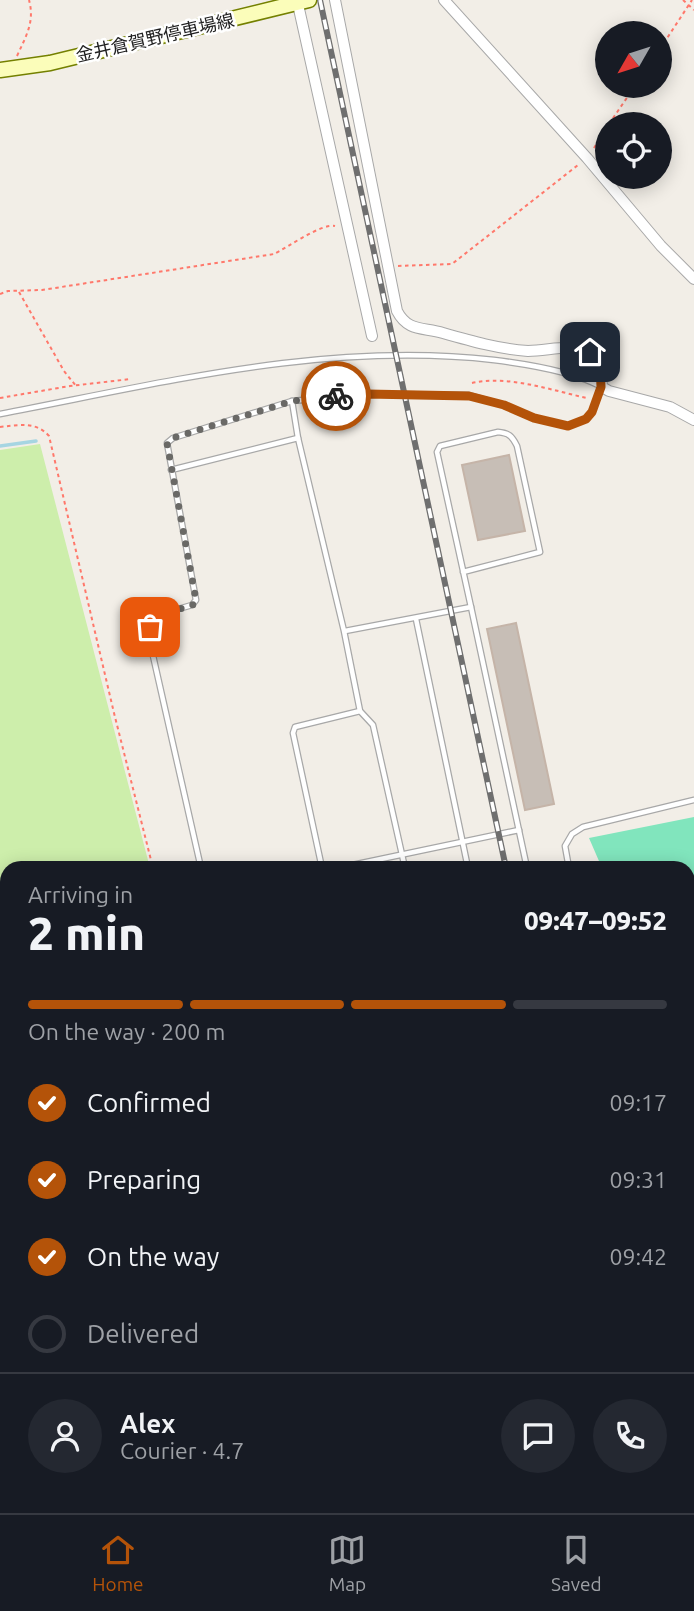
<!DOCTYPE html>
<html lang="en">
<head>
<meta charset="utf-8">
<style>
  :root { --surface:#171b24; --page:#242831; --text:#f1f3f6; --muted:#9ea1a6; --line:#363941; --accent:#b45309 }
  body { margin:0; font-family:Ubuntu,"Noto Sans JP",sans-serif; background:var(--page); color:var(--text); height:100vh; display:flex; flex-direction:column; font-size:26px; white-space:nowrap }
  * { box-sizing:border-box; margin:0 }
  p { font-size:23px; color:var(--muted) }
  .icon { flex:none; width:38px; height:38px; fill:none; stroke:currentColor; stroke-width:2; stroke-linecap:round; stroke-linejoin:round }
  .map { position:relative; flex:1; overflow:hidden }
  .details { position:absolute; left:0px; top:861px; width:695px; height:653px; display:flex; flex-direction:column; background:var(--surface); border-radius:21px 21px 0 0; box-shadow:0 4px 18px #0003 }
  .details>* { flex:none }
  .needle { width:46px; rotate:231deg }
  .buttons { position:absolute; left:595px; top:21px; display:grid; gap:14px }
  .buttons a { display:grid; place-items:center; width:77px; height:77px; border-radius:50%; background:var(--surface); box-shadow:0 4px 18px #0003; font-size:35px }
  .pin { position:absolute; display:grid; place-items:center; width:60px; height:60px; color:#fff; margin:-30px; border-radius:14px; box-shadow:0 4px 10px #0006 }
  .courier { position:absolute; display:grid; place-items:center; width:70px; height:70px; margin:-35px; border:5px solid #b45309; border-radius:50%; background:#fff; color:#222; box-shadow:0 2px 9px #0007 }
  .headline em { font-style:normal; font-weight:800 }
  .headline div { display:flex; flex-direction:column-reverse }
  .headline { display:flex; align-items:center; justify-content:space-between; height:119px; padding:0 28px }
  h1 { font-size:46px; font-weight:800; line-height:52px }
  .bar { display:grid; grid-template-columns:repeat(4,1fr); gap:10px 7px; align-content:center; height:84px; padding:0 28px }
  .bar i { height:9px; border-radius:5px; background:var(--line) }
  .bar .current { background:var(--accent) }
  .bar p { grid-column:span 4 }
  .line { display:flex; align-items:center; gap:18px; padding:0 28px; border-top:2px solid var(--line) }
  .line div { flex:1 }
  .round { display:grid; place-items:center; flex:none; width:74px; height:74px; border-radius:37px; background:var(--page) }
  ol { padding:0 28px; list-style:none }
  li { display:flex; align-items:center; gap:21px; height:77px }
  li p { margin-inline-start:auto }
  li .icon { padding:7px; border-radius:50%; background:var(--accent); color:#fff; stroke-width:4 }
  li:last-child { color:var(--muted) }
  li i { width:38px; height:38px; border:4px solid var(--line); border-radius:50% }
  .menu { display:flex; justify-content:space-around; align-items:center; height:98px; border-top:2px solid var(--line); background:var(--surface); font-size:19px; color:var(--muted) }
  .menu a { display:grid; justify-items:center; gap:4px }
  .menu .current { color:var(--accent) }
  .map>svg:first-child { display:block }
  .farmland { fill:#eff1d2 }
  .grass { fill:#cdeeab }
  .pitch { fill:#81e5bd }
  .water { fill:#a6d5e2 }
  .lines { fill:none; stroke-linecap:round; stroke-linejoin:round }
  .stream { stroke:#a6d5e2; stroke-width:3.5 }
  .river { stroke:#a6d5e2; stroke-width:21 }
  .building { fill:#c7beb6; stroke:#c5b4a8; stroke-width:2 }
  .service-casing { stroke:#a8a8a8; stroke-width:7 }
  .minor-casing { stroke:#a8a8a8; stroke-width:12 }
  .secondary-casing { stroke:#748000; stroke-width:17 }
  .path { stroke:#ff786b; stroke-width:2; stroke-dasharray:3.5 3.5; stroke-linecap:butt }
  .service { stroke:#fff; stroke-width:4.5 }
  .minor { stroke:#fff; stroke-width:10 }
  .secondary { stroke:#fbfdba; stroke-width:14 }
  .rail-casing { stroke:#6f6f6f; stroke-width:6 }
  .rail { stroke:#fff; stroke-width:3.5; stroke-dasharray:10; stroke-linecap:butt }
  .done { stroke:#6a6966; stroke-width:7; stroke-dasharray:0 12.6 }
  .route { stroke:#b45309; stroke-width:9 }
  .labels { text-anchor:middle; stroke-width:5; stroke-linejoin:round; paint-order:stroke }
  .street-label { font-size:18px; fill:#212121; stroke:#fff }
</style>
</head>
<body>
<div class="map">
<svg width="694" height="1513" viewBox="0 0 694 1513">
  <rect width="100%" height="100%" fill="#f2eee7"/>
  <!-- farmland -->
  <polygon class="farmland" points="0,1439 7,1441 7,1507 49,1507 52,1513 0,1513"/>
  <!-- grass -->
  <g class="grass">
    <polygon points="40,444 150,868 7,868 7,1029 0,1029 0,450"/>
    <polygon points="7,1206 7,1441 0,1439 0,1207"/>
    <polygon points="688,1495 694,1499 694,1513 613,1513 610,1507 688,1507"/>
  </g>
  <!-- pitch -->
  <polygon class="pitch" points="694,817 694,1008 688,1011 688,868 602,868 589,838"/>
  <!-- water -->
  <g class="water">
    <polygon points="7,1114 7,1206 0,1207 0,1115"/>
    <polygon points="688,1269 694,1273 694,1499 688,1495"/>
  </g>
  <g class="lines">
    <!-- stream -->
    <polyline class="stream" points="0,446 36,441"/>
    <!-- river -->
    <polyline class="river" points="688,1156 694,1157"/>
  </g>
  <!-- building -->
  <g class="building">
    <polygon points="509,455 525,531 478,540 462,465"/>
    <polygon points="516,623 554,804 525,810 487,629"/>
  </g>
  <g class="lines">
    <defs>
      <g id="service">
        <polyline points="292,401 298,438 344,631 360,711 373,725 405,868"/>
        <path d="M0,414C163,383 326,341 494,360C526,364 573,371 602,387L592,412L586,419L568,426L534,418L504,405L469,395L367,394L292,401L173,438L167,443L196,600L192,605L158,615L153,619L149,638L201,868"/>
        <polyline points="171,470 298,438"/>
        <path d="M463,572L540,552L517,446C512,436 509,433 498,432L440,446L437,452L471,607L527,868"/>
        <polyline points="416,619 468,868"/>
        <polyline points="345,631 471,607"/>
        <polyline points="322,868 293,733 295,727 360,711"/>
        <polyline points="338,868 519,830"/>
        <polyline points="569,868 565,846 572,834 583,827 694,800"/>
        <polyline points="0,908 7,909"/>
        <polyline points="0,949 7,948"/>
      </g>
      <g id="minor">
        <polyline points="297,0 372,336"/>
        <path d="M335,0L397,311C408,332 423,327 443,333C471,341 499,349 528,351C546,351 565,345 583,349C590,352 595,356 600,362L602,387L609,391L670,407L694,420"/>
        <polyline points="444,0 587,158 661,246 694,279"/>
      </g>
      <polyline id="secondary" points="0,70 50,63 309,0"/>
    </defs>
    <!-- service casing -->
    <use href="#service" class="service-casing"/>
    <!-- minor casing -->
    <use href="#minor" class="minor-casing"/>
    <!-- secondary casing -->
    <use href="#secondary" class="secondary-casing"/>
    <!-- path -->
    <g class="path">
      <polyline points="683,0 694,10"/>
      <polyline points="660,49 692,0"/>
      <path d="M17,56C26,36 35,22 29,0"/>
      <polyline points="609,124 635,86"/>
      <polyline points="594,148 607,127"/>
      <polyline points="398,266 452,264 578,165"/>
      <polyline points="19,292 64,371 76,386"/>
      <path d="M0,294L8,291L42,290L274,254C288,247 322,223 335,226"/>
      <path d="M472,383C509,375 550,390 587,398"/>
      <polyline points="0,398 70,386 131,379"/>
      <path d="M0,427C18,425 36,421 49,436L114,713L153,868"/>
      <polyline points="688,1081 694,1082"/>
    </g>
    <!-- service -->
    <use href="#service" class="service"/>
    <!-- minor -->
    <use href="#minor" class="minor"/>
    <!-- secondary -->
    <use href="#secondary" class="secondary"/>
    <defs>
      <g id="rail">
        <polyline points="320,0 506,868"/>
        <polyline points="635,1507 636,1513"/>
      </g>
    </defs>
    <!-- rail casing -->
    <use href="#rail" class="rail-casing"/>
    <!-- rail -->
    <use href="#rail" class="rail"/>
  </g>
  <g class="lines">
    <!-- done -->
    <path class="done" d="M150,627C156,611 177,610 192,606L196,600L167,443L173,438L292,401L336,396"/>
    <!-- route -->
    <polyline class="route" points="336,396 367,394 469,396 504,405 534,418 568,426 586,419 592,412 601,387 600,362 590,352"/>
  </g>
  <g class="labels">
    <!-- street labels -->
    <g class="street-label">
      <text transform="translate(155 38) rotate(-13)" y="6">金井倉賀野停車場線</text>
    </g>
  </g>
</svg>
<div class="buttons">
<a><svg class="needle" viewBox="-14 -14 28 28"><path d="M0-13l5 13h-10z" fill="#e53935"/><path d="M0 13l5-13h-10z" fill="#9ea1a6"/></svg></a>
<a><svg class="icon" aria-label="locate" viewBox="0 0 24 24"><circle cx="12" cy="12" r="6"/><path d="M12 2v4M12 18v4M2 12h4M18 12h4"/></svg></a>
</div>
<div class="pin" style="left:150px;top:627px;background:#ea580c"><svg class="icon" aria-label="bag" viewBox="0 0 24 24"><path d="M5 8h14l-1 12H6zM9 8a3 3 0 0 1 6 0"/></svg></div>
<div class="pin" style="left:590px;top:352px;background:#1f2937"><svg class="icon" aria-label="home" viewBox="0 0 24 24"><path d="M3 11l9-7 9 7M6 9v11h12V9"/></svg></div>
<div class="courier" style="left:336px;top:396px"><svg class="icon" aria-label="bike" viewBox="0 0 24 24"><circle cx="6" cy="16" r="4"/><circle cx="18" cy="16" r="4"/><path d="M6 16l4-8h5l3 8M10 8l3 8H6M13 5h3"/></svg></div>
<section class="details">
<div class="headline"><div><h1>2 min</h1><p>Arriving in</p></div><em>09:47–09:52</em></div>
<div class="bar"><i class="current"></i><i class="current"></i><i class="current"></i><i></i><p>On the way · 200 m</p></div>
<ol>
<li><svg class="icon" aria-label="check" viewBox="0 0 24 24"><path d="M5 12l5 5 9-10"/></svg>Confirmed<p>09:17</p></li>
<li><svg class="icon" aria-label="check" viewBox="0 0 24 24"><path d="M5 12l5 5 9-10"/></svg>Preparing<p>09:31</p></li>
<li><svg class="icon" aria-label="check" viewBox="0 0 24 24"><path d="M5 12l5 5 9-10"/></svg>On the way<p>09:42</p></li>
<li><i></i>Delivered</li>
</ol>
<div class="line" style="height:126px"><a class="round"><svg class="icon" aria-label="person" viewBox="0 0 24 24"><circle cx="12" cy="8" r="4"/><path d="M4 21q1-7 8-7t8 7"/></svg></a><div><b>Alex</b><p>Courier · 4.7</p></div><a class="round"><svg class="icon" aria-label="chat" viewBox="0 0 24 24"><path d="M4 5h16v11H9l-5 4z"/></svg></a><a class="round"><svg class="icon" aria-label="phone" viewBox="0 0 24 24"><path d="M5 4h4l2 5-3 2q2 4 5 5l2-3 5 2v4C11 20 4 13 5 4z"/></svg></a></div>
</section>
</div>
<nav class="menu">
<a class="current"><svg class="icon" aria-label="home" viewBox="0 0 24 24"><path d="M3 11l9-7 9 7M6 9v11h12V9"/></svg>Home</a>
<a><svg class="icon" aria-label="map" viewBox="0 0 24 24"><path d="M3 6l6-2 6 2 6-2v14l-6 2-6-2-6 2zM9 4v14M15 6v14"/></svg>Map</a>
<a><svg class="icon" aria-label="saved" viewBox="0 0 24 24"><path d="M7 4h10v16l-5-4-5 4z"/></svg>Saved</a>
</nav>
</body>
</html>
